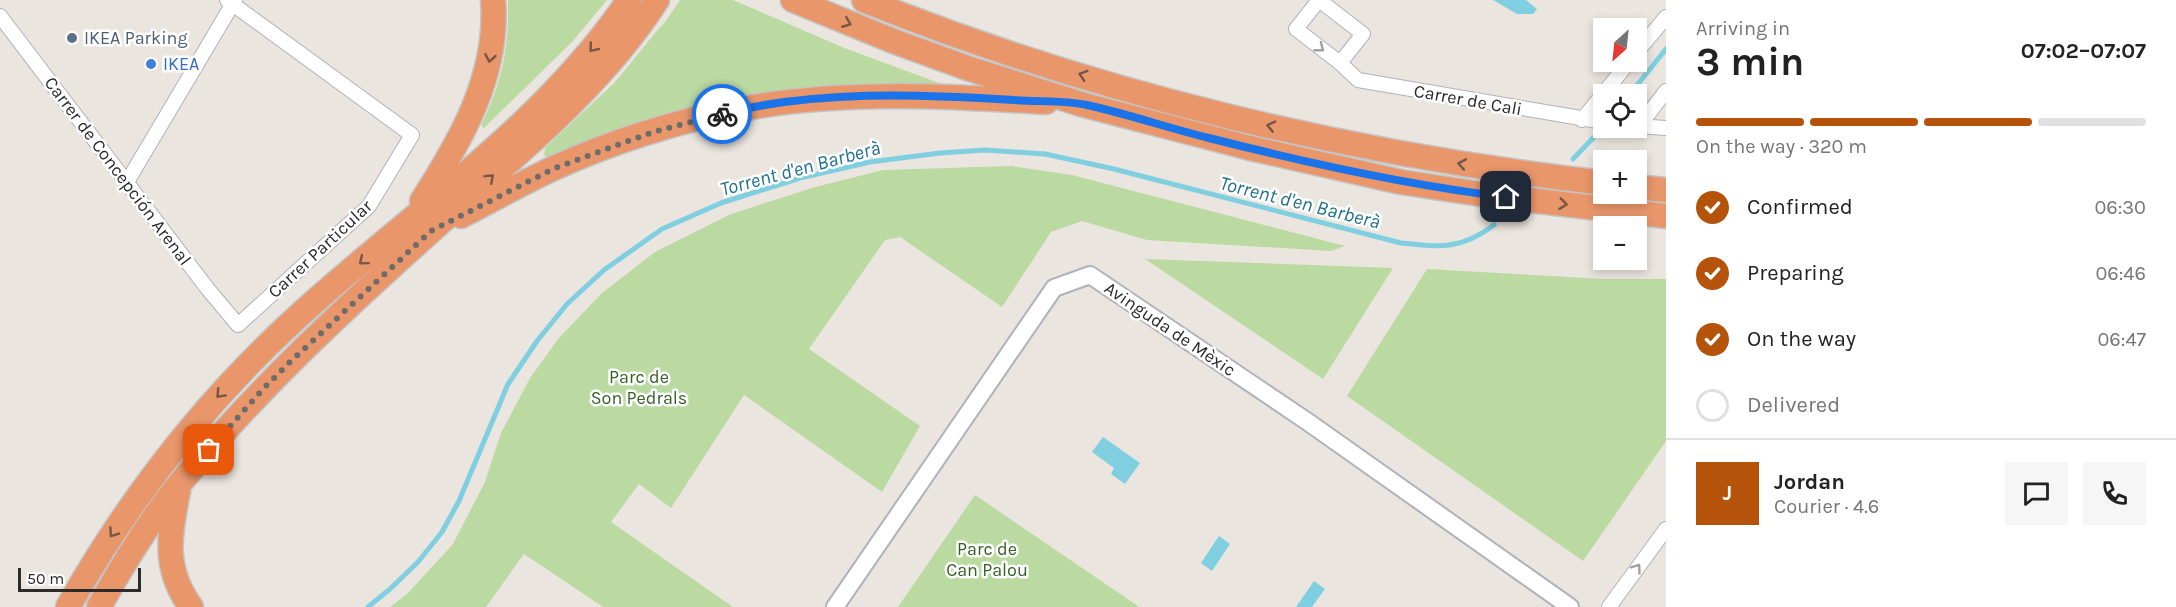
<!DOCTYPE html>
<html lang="en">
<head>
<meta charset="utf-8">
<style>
  :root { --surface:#fff; --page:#f6f6f6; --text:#222; --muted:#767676; --line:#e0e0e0; --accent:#b45309 }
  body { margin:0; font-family:Karla,sans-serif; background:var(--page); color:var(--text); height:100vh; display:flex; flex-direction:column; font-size:22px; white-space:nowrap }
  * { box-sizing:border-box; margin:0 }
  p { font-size:20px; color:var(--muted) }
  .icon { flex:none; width:33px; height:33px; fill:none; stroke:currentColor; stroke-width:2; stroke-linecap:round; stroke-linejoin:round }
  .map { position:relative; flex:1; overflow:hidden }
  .drawer { display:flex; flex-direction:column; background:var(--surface); width:510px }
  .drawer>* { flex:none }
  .needle { width:39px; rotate:207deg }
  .buttons { position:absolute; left:1593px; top:18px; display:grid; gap:12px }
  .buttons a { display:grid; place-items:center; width:54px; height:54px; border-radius:0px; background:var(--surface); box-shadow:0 3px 9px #0003; font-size:30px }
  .scale { position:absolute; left:18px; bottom:15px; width:123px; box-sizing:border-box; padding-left:6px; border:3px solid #2b2b2b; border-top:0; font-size:16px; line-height:21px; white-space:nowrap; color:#2b2b2b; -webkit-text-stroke:4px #fff; paint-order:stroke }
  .pin { position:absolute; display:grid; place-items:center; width:51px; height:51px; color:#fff; margin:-26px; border-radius:12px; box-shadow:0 3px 9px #0006 }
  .courier { position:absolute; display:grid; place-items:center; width:60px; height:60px; margin:-30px; border:4px solid #1a73e8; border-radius:50%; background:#fff; color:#222; box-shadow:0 2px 8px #0007 }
  .head em { font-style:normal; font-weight:700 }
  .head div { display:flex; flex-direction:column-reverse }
  .head { display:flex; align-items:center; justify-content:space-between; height:102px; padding:0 30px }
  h1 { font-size:39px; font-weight:700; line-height:45px }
  .bar { display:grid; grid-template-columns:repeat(4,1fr); gap:9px 6px; align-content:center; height:72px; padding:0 30px }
  .bar i { height:8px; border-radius:4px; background:var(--line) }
  .bar .current { background:var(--accent) }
  .bar p { grid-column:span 4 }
  .line { display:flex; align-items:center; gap:15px; padding:0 30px; border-top:2px solid var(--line) }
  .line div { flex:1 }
  .round { display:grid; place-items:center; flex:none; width:63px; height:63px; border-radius:0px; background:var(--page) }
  ol { padding:0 30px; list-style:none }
  li { display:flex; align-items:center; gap:18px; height:66px }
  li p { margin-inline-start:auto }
  li .icon { padding:6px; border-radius:50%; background:var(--accent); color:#fff; stroke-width:4 }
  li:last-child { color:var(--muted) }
  li i { width:33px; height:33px; border:3px solid var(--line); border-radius:50% }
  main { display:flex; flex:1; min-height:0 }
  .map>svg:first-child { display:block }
  .green { fill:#bbdaa2 }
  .water { fill:#7fcfe0 }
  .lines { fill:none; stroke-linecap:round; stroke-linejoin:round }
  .stream { stroke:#7fcfe0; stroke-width:5 }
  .minor-casing { stroke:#afb2ba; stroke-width:16 }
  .tertiary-casing { stroke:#afb2ba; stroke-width:20 }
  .motorway-casing { stroke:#c4c4c4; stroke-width:27 }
  .minor { stroke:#fff; stroke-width:14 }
  .tertiary { stroke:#fff; stroke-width:16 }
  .motorway { stroke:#ea966b; stroke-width:24 }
  .oneway { stroke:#775645 }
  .oneway2 { stroke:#a0a0a0 }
  .done { stroke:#6e6c6a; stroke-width:6; stroke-dasharray:0 10.8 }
  .route { stroke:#1a73e8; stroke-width:8 }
  .service-dot { fill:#5c6f8a; stroke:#fff; stroke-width:2 }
  .shop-dot { fill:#3f7fe0; stroke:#fff; stroke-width:2 }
  .labels { text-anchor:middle; stroke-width:5; stroke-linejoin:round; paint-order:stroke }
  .service-label { font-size:18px; fill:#4e5e75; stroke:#fff; text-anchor:start }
  .shop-label { font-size:18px; fill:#366cbe; stroke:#fff; text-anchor:start }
  .street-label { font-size:18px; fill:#2b2b2b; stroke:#fff }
  .park-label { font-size:18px; fill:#365f24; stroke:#fff }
  .water-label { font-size:20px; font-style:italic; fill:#1f708b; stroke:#fff }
</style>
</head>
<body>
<main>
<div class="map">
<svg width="1666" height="607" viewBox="0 0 1666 607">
  <rect width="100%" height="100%" fill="#ebe5df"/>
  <!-- green -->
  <g class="green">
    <path d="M508,0H607L572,42L484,128L481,125C502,83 509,48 508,0Z"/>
    <polygon points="680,0 733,0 842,47 947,86 869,87 549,159 544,155 545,148 615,82 660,27 663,25"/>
    <polygon points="1011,166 1072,175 1345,246 1331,251 1147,240 1082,221 1051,232 1002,307 900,237 885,240 809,349 920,426 882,492 744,395 671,508 639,484 611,522 733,607 603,607 524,554 486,607 390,607 407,594 453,544 485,482 501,433 530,378 558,339 602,293 655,252 731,214 815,187 883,170"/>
    <polygon points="1145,259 1393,268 1323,379"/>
    <polygon points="1427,269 1605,279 1666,279 1666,441 1583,561 1347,396"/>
    <polygon points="975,495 1138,606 1138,607 898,607"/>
  </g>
  <!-- water -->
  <g class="water">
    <polygon points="1493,0 1526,0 1537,9 1533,14 1517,14"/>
    <polygon points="1103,437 1140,463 1125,484 1111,474 1114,468 1092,452"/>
    <polygon points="1219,536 1230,544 1212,571 1201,563"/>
    <polygon points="1314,581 1325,589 1312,607 1296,607"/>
  </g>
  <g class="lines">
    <!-- stream -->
    <g class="stream">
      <polyline points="1630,94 1666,49"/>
      <polyline points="1573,159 1594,137"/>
      <path d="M368,607L390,589L418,562L442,532L459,501L508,384L537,341L567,304L604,270L662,229L721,203L800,178L870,162L940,153L985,150L1045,154L1114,169L1401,243C1440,247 1461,250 1494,225"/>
    </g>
    <defs>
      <g id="minor">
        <polyline points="1319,0 1296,29 1340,63 1358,80 1604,122"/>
        <polyline points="1319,0 1363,34 1340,63"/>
        <polyline points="0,16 207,288 238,325 369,206 412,135 227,0"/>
        <polyline points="1636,53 1666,17"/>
        <polyline points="1582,120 1629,62"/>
        <polyline points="1636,126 1666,128"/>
        <polyline points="1639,126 1666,91"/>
        <polyline points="127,182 235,0"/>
        <polyline points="1609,607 1666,529"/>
      </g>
      <polyline id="tertiary" points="835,607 1054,288 1090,275 1308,422 1570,607"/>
      <g id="motorway">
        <polyline points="793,0 893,41 970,69 1084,105 1250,148 1401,182 1487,195 1666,216"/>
        <path d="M864,0C1097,94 1354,155 1604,183"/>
        <polyline points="1636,187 1666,190"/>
        <path d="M422,201C461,140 499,75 493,0"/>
        <path d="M461,216C492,200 522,183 554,168C611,142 680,120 741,109C841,90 945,96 1046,102"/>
        <path d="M178,492C169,535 163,569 191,607"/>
        <path d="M68,607C128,501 202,405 292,322C405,217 541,130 629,0"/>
        <path d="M99,607C123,564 149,521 181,482C256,390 344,309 433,229C512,158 599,90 657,0"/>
      </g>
    </defs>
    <!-- minor casing -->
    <use href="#minor" class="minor-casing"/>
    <!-- tertiary casing -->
    <use href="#tertiary" class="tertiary-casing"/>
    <!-- motorway casing -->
    <use href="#motorway" class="motorway-casing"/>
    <!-- minor -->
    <use href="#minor" class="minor"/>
    <!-- tertiary -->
    <use href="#tertiary" class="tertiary"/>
    <!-- motorway -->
    <use href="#motorway" class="motorway"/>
  </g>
  <!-- one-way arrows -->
  <defs><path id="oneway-chevron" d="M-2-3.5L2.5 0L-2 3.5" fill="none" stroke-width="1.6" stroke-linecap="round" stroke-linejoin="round" transform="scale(1.5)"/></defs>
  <g class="oneway">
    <use href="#oneway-chevron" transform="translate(847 23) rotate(22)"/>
    <use href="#oneway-chevron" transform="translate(593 48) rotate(129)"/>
    <use href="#oneway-chevron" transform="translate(490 58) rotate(100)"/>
    <use href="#oneway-chevron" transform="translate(1083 75) rotate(-163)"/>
    <use href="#oneway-chevron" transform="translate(1271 126) rotate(-167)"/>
    <use href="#oneway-chevron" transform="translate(1462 164) rotate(-170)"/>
    <use href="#oneway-chevron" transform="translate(490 178) rotate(-42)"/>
    <use href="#oneway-chevron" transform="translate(1563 204) rotate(7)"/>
    <use href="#oneway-chevron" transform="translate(363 261) rotate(140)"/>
    <use href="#oneway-chevron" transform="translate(220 394) rotate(133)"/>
    <use href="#oneway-chevron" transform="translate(113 533) rotate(125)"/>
  </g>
  <g class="oneway2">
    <use href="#oneway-chevron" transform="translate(1320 48) rotate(38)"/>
    <use href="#oneway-chevron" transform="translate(1637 568) rotate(-54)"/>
  </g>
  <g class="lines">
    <!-- done -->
    <polyline class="done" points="209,450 263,389 290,362 431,231 555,168 653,132 722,114"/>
    <!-- route -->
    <path class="route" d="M722,114C814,90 920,94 1014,100C1038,102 1064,100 1087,105C1128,114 1168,128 1209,138C1307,163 1406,185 1506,197"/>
  </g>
  <!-- markers -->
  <circle class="service-dot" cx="72" cy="38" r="6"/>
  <circle class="shop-dot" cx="151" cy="64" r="6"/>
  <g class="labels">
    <!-- service labels -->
    <g class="service-label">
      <text x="84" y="44">IKEA Parking</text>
    </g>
    <!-- shop labels -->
    <g class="shop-label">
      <text x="163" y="70">IKEA</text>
    </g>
    <!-- street labels -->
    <g class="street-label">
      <text transform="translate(1468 100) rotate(10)" y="6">Carrer de Cali</text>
      <text transform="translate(118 171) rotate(53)" y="6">Carrer de Concepción Arenal</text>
      <text transform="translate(320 249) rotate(-43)" y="6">Carrer Particular</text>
      <text transform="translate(1170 329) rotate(34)" y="6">Avinguda de Mèxic</text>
    </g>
    <!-- park labels -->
    <g class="park-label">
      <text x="639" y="383">Parc de<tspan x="639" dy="21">Son Pedrals</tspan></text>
      <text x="987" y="555">Parc de<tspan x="987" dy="21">Can Palou</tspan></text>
    </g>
    <!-- water labels -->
    <g class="water-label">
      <text transform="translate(800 168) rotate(-15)" y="7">Torrent d'en Barberà</text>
      <text transform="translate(1300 202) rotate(14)" y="7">Torrent d'en Barberà</text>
    </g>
  </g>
</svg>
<div class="buttons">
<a><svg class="needle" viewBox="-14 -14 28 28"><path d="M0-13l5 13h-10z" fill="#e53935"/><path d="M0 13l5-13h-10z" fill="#767676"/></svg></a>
<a><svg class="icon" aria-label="locate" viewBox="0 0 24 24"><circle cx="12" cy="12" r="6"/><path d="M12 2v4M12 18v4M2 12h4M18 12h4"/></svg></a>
<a>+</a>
<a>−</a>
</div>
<div class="scale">50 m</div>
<div class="pin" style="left:209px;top:450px;background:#ea580c"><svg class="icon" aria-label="bag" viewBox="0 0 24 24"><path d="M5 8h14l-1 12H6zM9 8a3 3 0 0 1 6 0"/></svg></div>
<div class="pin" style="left:1506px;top:197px;background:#1f2937"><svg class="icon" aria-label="home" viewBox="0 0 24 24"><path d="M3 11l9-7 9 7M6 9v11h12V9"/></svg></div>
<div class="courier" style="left:722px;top:114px"><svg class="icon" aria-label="bike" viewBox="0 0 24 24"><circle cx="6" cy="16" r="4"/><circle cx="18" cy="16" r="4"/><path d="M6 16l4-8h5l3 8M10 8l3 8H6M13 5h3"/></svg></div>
</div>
<section class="drawer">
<div class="head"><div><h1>3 min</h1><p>Arriving in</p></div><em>07:02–07:07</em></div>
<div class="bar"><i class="current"></i><i class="current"></i><i class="current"></i><i></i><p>On the way · 320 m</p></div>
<ol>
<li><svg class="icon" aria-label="check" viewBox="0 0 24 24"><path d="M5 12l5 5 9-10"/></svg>Confirmed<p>06:30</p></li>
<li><svg class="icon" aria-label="check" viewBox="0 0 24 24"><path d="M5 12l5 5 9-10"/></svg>Preparing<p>06:46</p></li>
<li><svg class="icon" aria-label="check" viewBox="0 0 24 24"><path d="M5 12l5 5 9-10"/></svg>On the way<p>06:47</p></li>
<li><i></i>Delivered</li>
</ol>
<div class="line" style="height:108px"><b class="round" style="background:var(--accent);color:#fff">J</b><div><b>Jordan</b><p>Courier · 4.6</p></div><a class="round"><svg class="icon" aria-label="chat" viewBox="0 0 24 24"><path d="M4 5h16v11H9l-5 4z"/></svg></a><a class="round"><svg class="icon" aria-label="phone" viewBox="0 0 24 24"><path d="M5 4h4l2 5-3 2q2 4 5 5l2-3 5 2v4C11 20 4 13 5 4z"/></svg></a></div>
</section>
</main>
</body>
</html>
